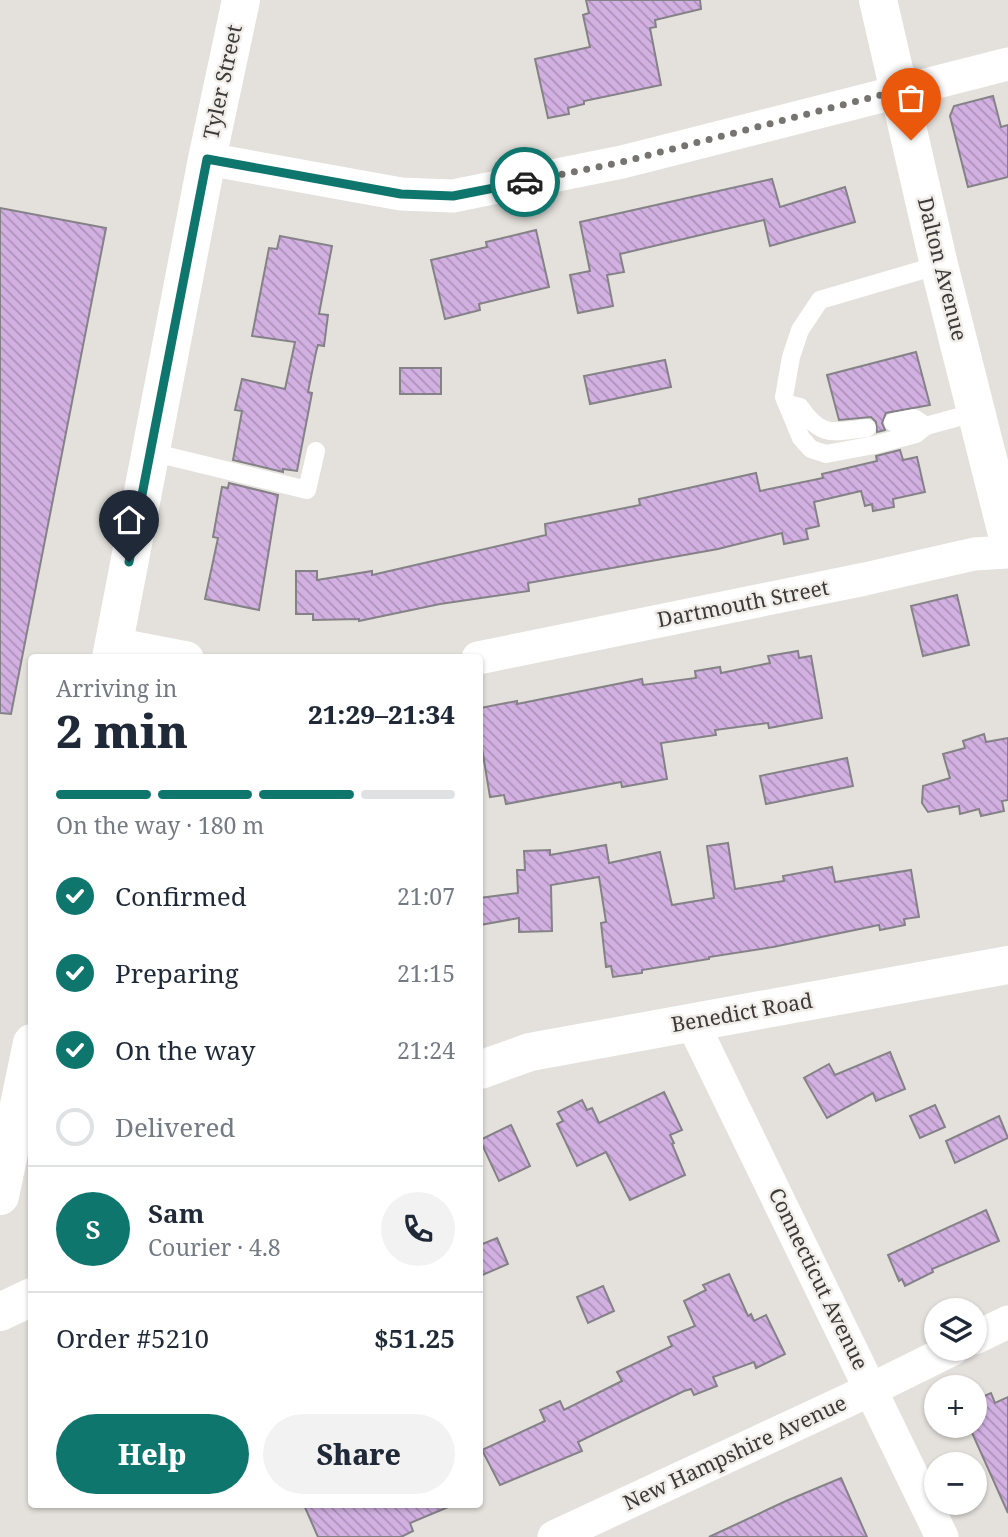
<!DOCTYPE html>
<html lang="en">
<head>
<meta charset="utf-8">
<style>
  :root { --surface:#fff; --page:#f2f2f3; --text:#1f2937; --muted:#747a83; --line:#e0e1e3; --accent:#0f766e }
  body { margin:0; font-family:"Noto Serif",serif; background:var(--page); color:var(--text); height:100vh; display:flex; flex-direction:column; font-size:26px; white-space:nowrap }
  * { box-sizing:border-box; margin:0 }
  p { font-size:23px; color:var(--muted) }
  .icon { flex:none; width:38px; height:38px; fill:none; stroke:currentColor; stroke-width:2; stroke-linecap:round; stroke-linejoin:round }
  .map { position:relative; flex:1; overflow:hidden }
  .drawer { position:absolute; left:28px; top:654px; width:455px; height:854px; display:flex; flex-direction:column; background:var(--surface); border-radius:7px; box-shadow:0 2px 5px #0004 }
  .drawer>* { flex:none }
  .fabs { position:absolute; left:924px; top:1298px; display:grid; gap:14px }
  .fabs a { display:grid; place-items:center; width:63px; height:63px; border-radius:50%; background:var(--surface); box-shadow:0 2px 5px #0004; font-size:35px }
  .pin { position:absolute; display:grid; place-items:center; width:60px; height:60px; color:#fff; margin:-72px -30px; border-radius:50% 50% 50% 0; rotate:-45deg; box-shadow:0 0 7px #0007 }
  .pin .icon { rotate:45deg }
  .courier { position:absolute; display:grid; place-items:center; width:70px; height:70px; margin:-35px; border:5px solid #0f766e; border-radius:50%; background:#fff; color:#222; box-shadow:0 2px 9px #0007 }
  .headline em { font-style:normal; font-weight:800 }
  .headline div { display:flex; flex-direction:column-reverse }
  .headline { display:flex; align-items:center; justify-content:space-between; height:119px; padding:0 28px }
  h1 { font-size:46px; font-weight:800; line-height:52px }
  .bar { display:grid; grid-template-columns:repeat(4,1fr); gap:10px 7px; align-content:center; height:84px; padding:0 28px }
  .bar i { height:9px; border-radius:5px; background:var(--line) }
  .bar .current { background:var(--accent) }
  .bar p { grid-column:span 4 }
  .line { display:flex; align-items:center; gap:18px; padding:0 28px; border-top:2px solid var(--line) }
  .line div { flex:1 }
  .round { display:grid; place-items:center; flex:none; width:74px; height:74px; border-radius:37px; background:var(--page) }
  ol { padding:0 28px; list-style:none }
  li { display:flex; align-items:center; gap:21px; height:77px }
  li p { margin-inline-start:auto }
  li .icon { padding:7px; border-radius:50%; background:var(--accent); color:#fff; stroke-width:4 }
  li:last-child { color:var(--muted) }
  li i { width:38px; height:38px; border:4px solid var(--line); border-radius:50% }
  .button { display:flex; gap:14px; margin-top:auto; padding:14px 28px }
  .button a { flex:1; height:80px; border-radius:42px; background:var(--accent); color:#fff; font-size:28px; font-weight:800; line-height:80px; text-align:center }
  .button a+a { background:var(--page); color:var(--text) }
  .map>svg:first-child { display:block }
  .building { fill:url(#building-back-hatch); stroke:#848286; stroke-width:2 }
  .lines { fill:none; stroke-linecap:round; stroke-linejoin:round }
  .service { stroke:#fff; stroke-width:18 }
  .minor { stroke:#fff; stroke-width:33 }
  .tertiary { stroke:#fff; stroke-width:38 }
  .primary { stroke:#fff; stroke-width:38 }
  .done { stroke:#767471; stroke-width:7; stroke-dasharray:0 12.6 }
  .route { stroke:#0f766e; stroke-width:9 }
  .labels { text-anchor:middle; stroke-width:5; stroke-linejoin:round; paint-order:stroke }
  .street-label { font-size:21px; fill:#3b3a38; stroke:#f1eee9 }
</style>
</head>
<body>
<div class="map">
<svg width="1008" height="1537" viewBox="0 0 1008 1537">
  <defs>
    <pattern id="building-back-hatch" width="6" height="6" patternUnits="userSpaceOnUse" patternTransform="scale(1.75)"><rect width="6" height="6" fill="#d2b1e2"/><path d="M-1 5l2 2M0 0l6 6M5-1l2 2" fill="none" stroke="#ac91b8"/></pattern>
  </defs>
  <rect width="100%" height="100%" fill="#e4e1dc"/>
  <!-- building -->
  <g class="building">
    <polygon points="586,0 700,0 701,9 655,20 656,27 650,28 661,85 584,101 584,104 568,108 569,114 548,118 535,59 590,47 583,15 589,13"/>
    <polygon points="993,96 1001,127 1008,125 1008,177 968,187 950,116 954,106"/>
    <polygon points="772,179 780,207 845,187 855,222 770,246 764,220 620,254 624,272 607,275 613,306 578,313 570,275 590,271 580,222"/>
    <polygon points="0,208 106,228 11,714 0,713"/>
    <polygon points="536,230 549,287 479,304 480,310 445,319 431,260 487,247 486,242"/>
    <polygon points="280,236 332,246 319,314 328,315 324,346 318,345 316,352 308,392 312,393 297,471 283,469 283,472 233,460 242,411 235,410 242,379 285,389 295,342 252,336 269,248 277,249"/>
    <polygon points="916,352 930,405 886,413 882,423 885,430 877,432 876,422 871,417 839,420 827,375"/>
    <polygon points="665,360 671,387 590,404 584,376"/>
    <rect x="400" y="368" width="41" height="26"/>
    <polygon points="900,450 903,460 917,457 925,492 893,499 894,507 873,511 872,504 865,506 861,491 814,502 819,526 806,529 808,539 784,544 782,533 718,549 528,583 529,591 440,604 359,621 359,619 313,620 313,614 296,614 296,571 317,571 317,580 372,571 372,575 546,535 545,524 640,505 639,499 756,473 760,491 823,478 822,474 877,461 876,456"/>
    <polygon points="229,483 278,495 259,610 205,599 218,538 213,537 222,487 228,488"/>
    <polygon points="957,595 969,645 923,656 911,606"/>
    <polygon points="798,651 799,658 811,656 822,718 769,728 768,723 715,730 716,735 661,743 667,779 622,787 621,782 506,804 504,795 490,797 480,736 480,708 517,701 517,704 642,679 643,685 696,678 695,671 720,667 721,673 770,663 768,656"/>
    <polygon points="984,734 986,742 1008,738 1008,800 1002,801 1004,811 981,816 979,809 960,814 959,806 928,812 922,803 923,786 950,778 943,754 965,748 963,741"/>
    <polygon points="847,758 853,786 766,804 760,776"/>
    <polygon points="728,843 735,889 784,881 783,876 832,867 835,882 911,870 919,917 904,919 905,925 880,930 879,925 773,947 709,957 709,959 642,970 642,973 613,977 611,966 606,967 601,923 606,922 599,877 551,885 552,931 519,932 519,918 480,925 480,898 518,893 517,870 525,870 524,851 550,850 550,855 606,845 609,863 660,852 672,905 714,898 707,846"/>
    <polygon points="890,1052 905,1089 876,1101 873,1093 827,1118 804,1078 829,1064 835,1075"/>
    <polygon points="664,1092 682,1130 670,1135 674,1143 672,1144 685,1175 630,1200 606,1152 577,1166 557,1124 563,1121 558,1112 582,1100 587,1110 592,1108 599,1123"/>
    <polygon points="935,1105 945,1127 920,1138 910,1116"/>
    <polygon points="999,1116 1008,1138 955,1163 946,1141"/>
    <polygon points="511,1125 530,1166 499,1181 480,1140"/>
    <polygon points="986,1210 999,1241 932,1269 933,1272 905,1286 902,1279 899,1281 888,1255"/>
    <polygon points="497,1238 508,1264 480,1276 480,1245"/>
    <polygon points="729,1274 748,1316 751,1314 754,1321 766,1315 785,1354 756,1368 754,1362 713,1377 717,1386 694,1395 691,1389 684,1391 578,1442 582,1451 500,1485 482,1450 545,1421 540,1410 560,1401 564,1410 622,1381 617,1372 672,1346 668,1337 695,1326 684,1301 706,1290 703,1285"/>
    <polygon points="603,1286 614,1311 588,1323 577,1297"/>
    <polygon points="991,1393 995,1403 1008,1397 1008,1513 969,1426 975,1426 975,1400"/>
    <polygon points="841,1478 867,1537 709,1537 786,1501"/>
    <polygon points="304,1505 453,1505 410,1523 413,1531 401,1537 318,1537"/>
  </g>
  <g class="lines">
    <!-- service -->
    <g class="service">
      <polyline points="939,265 820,300 800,330 791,357 784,397 801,438 811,449 826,454 874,445 916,434 926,426 977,412"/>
      <path d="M788,404L800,407C821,438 833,432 867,428"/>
      <polyline points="893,422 914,418 926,426"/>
      <polyline points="151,452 307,490 316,451"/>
    </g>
    <!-- minor -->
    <g class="minor">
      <polyline points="207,159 401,194 453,196 622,162 1008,64"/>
      <polyline points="114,644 187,658"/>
      <polyline points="478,658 865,579 974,554 1008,552"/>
      <polyline points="692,1022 942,1537"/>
      <polyline points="975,1338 1008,1322"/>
      <polyline points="554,1537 872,1389 953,1349"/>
    </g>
    <!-- tertiary -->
    <g class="tertiary">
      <polyline points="111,658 207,159 241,0"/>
      <polyline points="480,1070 530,1052 1008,965"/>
      <polyline points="0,1196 32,1043"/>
      <polyline points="0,1312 32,1297"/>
    </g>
    <!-- primary -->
    <polyline class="primary" points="878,0 939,265 1008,538"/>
  </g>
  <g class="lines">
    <!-- done -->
    <polyline class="done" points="525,182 622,162 900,90 911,140"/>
    <!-- route -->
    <polyline class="route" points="129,562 207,159 401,194 453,196 525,182"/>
  </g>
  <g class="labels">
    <!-- street labels -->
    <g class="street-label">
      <text transform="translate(223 82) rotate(-78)" y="7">Tyler Street</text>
      <text transform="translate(942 269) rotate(76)" y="7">Dalton Avenue</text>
      <text transform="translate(743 604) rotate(-11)" y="7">Dartmouth Street</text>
      <text transform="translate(742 1013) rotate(-10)" y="7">Benedict Road</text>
      <text transform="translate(818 1279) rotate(64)" y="7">Connecticut Avenue</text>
      <text transform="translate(735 1453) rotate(-25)" y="7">New Hampshire Avenue</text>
    </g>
  </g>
</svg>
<div class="fabs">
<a><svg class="icon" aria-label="layers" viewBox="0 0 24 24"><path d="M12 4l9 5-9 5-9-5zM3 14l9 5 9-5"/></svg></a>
<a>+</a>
<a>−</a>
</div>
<div class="pin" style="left:911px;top:140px;background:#ea580c"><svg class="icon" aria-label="bag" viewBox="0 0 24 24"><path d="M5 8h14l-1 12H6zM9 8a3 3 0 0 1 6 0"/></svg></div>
<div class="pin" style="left:129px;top:562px;background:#1f2937"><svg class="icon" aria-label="home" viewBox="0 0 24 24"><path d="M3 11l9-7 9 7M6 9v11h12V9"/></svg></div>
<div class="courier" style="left:525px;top:182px"><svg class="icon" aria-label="car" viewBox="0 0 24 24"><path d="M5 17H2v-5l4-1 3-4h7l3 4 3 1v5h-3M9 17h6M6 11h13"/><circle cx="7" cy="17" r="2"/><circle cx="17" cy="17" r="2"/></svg></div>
<section class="drawer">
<div class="headline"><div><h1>2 min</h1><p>Arriving in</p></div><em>21:29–21:34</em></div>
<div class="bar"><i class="current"></i><i class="current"></i><i class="current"></i><i></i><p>On the way · 180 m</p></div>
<ol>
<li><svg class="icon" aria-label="check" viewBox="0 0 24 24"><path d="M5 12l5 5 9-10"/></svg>Confirmed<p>21:07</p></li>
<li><svg class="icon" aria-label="check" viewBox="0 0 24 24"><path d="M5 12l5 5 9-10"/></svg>Preparing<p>21:15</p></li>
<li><svg class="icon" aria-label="check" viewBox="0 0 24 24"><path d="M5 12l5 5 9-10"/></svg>On the way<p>21:24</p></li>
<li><i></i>Delivered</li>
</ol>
<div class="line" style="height:126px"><b class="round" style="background:var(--accent);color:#fff">S</b><div><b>Sam</b><p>Courier · 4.8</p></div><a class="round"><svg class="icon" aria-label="phone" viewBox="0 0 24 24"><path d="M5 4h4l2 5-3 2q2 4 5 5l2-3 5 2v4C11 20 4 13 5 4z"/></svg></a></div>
<div class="line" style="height:91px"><div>Order #5210</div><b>$51.25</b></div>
<div class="button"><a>Help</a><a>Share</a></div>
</section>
</div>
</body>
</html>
